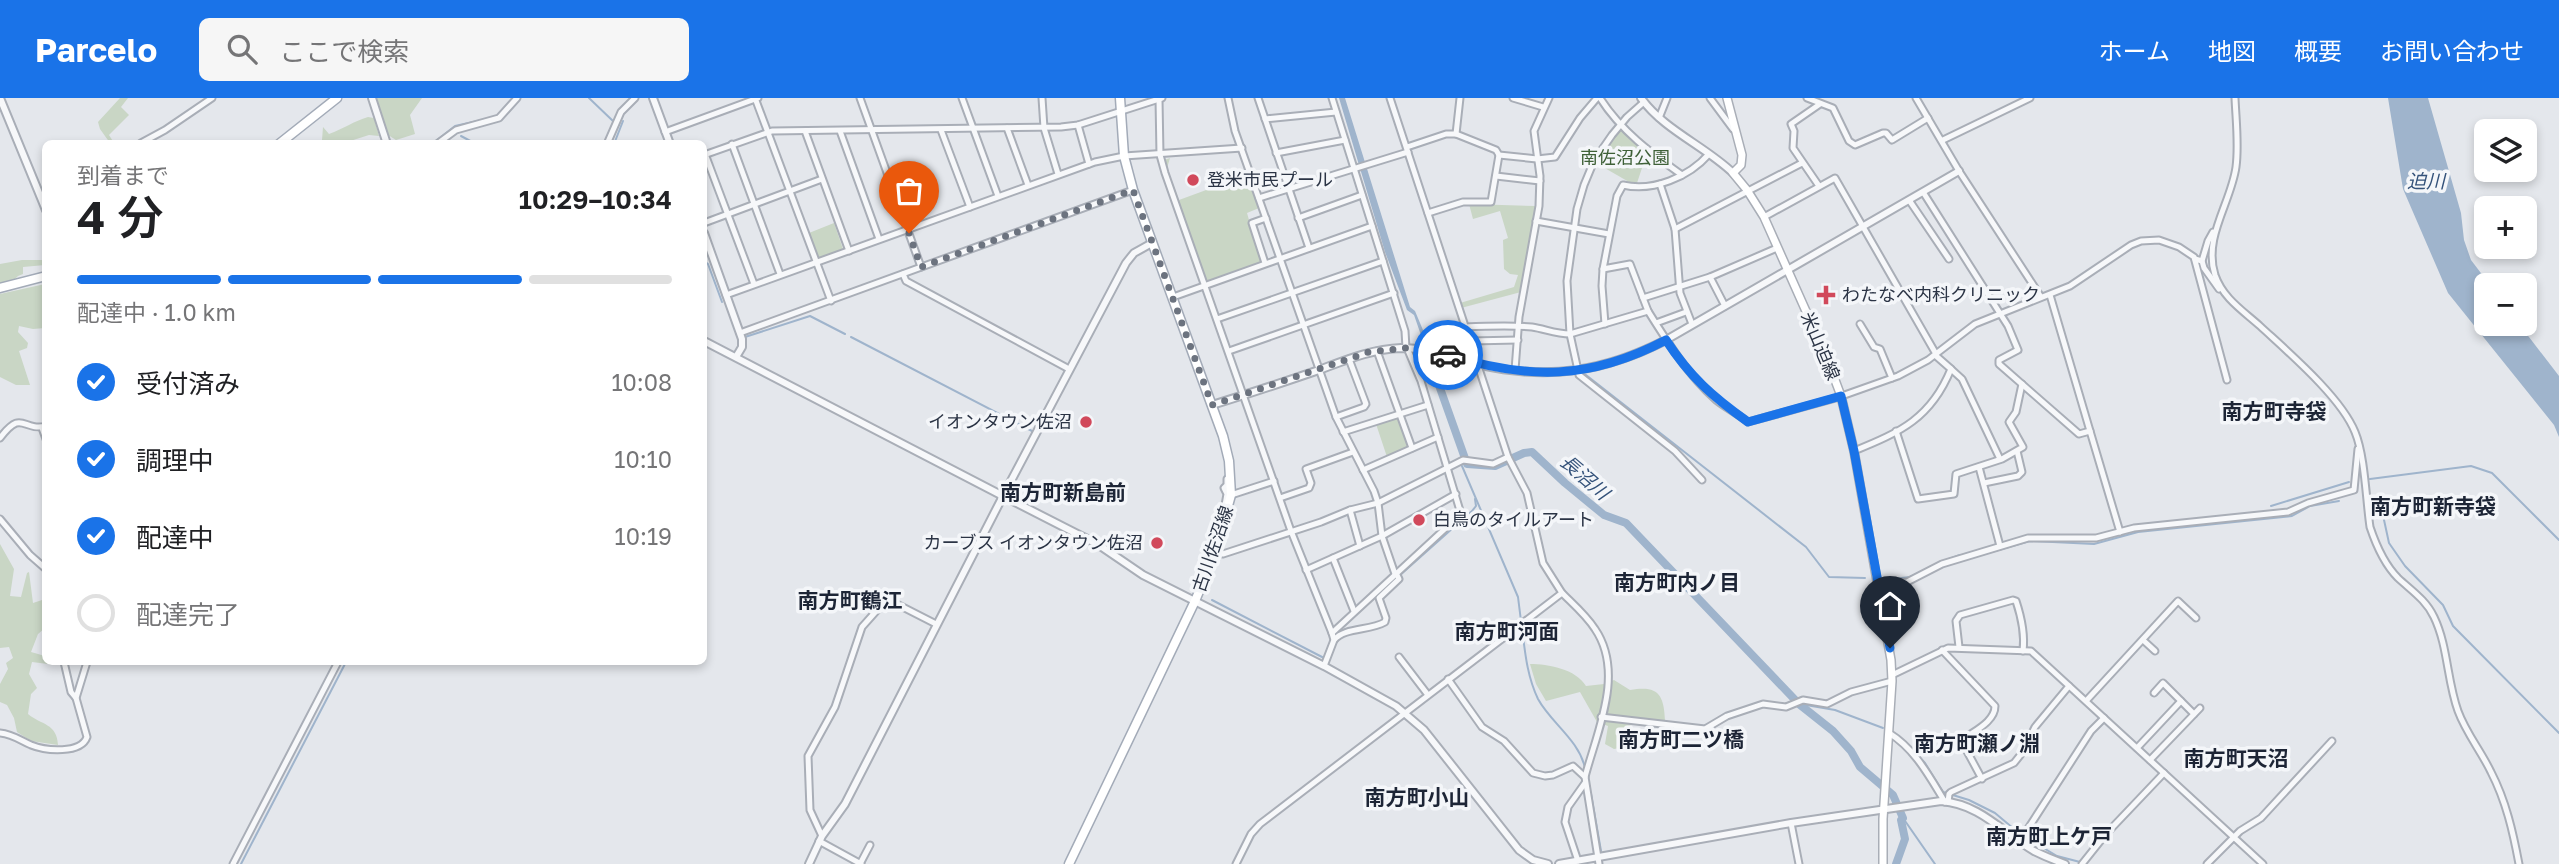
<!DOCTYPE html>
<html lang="ja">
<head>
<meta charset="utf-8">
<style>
  :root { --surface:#fff; --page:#f6f6f6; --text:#202124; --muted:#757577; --line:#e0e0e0; --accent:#1a73e8 }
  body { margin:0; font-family:"Golos Text","Noto Sans JP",sans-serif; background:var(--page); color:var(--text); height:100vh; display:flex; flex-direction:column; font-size:26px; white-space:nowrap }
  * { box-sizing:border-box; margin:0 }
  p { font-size:23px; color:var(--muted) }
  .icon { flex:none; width:38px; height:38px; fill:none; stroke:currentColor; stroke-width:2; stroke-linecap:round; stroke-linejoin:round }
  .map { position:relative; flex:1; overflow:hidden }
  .panel { position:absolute; left:42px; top:42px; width:665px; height:525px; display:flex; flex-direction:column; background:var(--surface); border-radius:10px; box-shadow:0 4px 10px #0003 }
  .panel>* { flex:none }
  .buttons { position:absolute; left:2474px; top:21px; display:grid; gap:14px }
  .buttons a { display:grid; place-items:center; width:63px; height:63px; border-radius:10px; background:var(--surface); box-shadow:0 4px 10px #0003; font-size:35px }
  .pin { position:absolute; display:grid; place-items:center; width:60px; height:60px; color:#fff; margin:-72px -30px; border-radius:50% 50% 50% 0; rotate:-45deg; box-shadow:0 0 7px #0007 }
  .pin .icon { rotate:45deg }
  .courier { position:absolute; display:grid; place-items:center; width:70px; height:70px; margin:-35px; border:5px solid #1a73e8; border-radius:50%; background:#fff; color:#222; box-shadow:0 2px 9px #0007 }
  .head em { font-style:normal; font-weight:600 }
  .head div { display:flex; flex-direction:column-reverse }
  .head { display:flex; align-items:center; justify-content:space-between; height:119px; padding:0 35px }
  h1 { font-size:46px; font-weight:600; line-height:52px }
  .bar { display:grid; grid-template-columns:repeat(4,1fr); gap:10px 7px; align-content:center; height:84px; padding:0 35px }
  .bar i { height:9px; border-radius:5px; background:var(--line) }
  .bar .on { background:var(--accent) }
  .bar p { grid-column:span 4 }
  ol { padding:0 35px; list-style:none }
  li { display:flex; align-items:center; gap:21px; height:77px }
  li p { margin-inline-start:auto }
  li .icon { padding:7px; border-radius:50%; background:var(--accent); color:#fff; stroke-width:4 }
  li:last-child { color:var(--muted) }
  li i { width:38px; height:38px; border:4px solid var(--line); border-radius:50% }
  header { display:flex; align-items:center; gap:42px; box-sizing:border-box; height:98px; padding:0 35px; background:var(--accent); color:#fff }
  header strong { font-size:33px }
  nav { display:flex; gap:38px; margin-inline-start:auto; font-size:24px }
  .search { width:490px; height:63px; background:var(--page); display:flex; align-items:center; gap:18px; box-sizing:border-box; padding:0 24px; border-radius:10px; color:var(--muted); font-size:26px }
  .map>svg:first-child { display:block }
  .green { fill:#c9d6c5 }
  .water { fill:#9fb4cc }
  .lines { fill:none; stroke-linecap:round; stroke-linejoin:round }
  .stream { stroke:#9fb4cc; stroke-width:2 }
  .river { stroke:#9fb4cc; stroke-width:8 }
  .minor-casing { stroke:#a9aeb7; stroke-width:9 }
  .tertiary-casing { stroke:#a9aeb7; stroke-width:10 }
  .secondary-casing { stroke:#a9aeb7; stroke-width:10 }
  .primary-casing { stroke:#a3abb8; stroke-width:11 }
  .minor { stroke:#f7f8fa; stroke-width:5 }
  .tertiary { stroke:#f7f8fa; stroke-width:6 }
  .secondary { stroke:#fff; stroke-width:7 }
  .primary { stroke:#fff; stroke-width:8 }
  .done { stroke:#6c737f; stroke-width:7; stroke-dasharray:0 12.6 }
  .route { stroke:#1a73e8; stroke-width:9 }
  .poi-dot { fill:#d1495b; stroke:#f4f6f9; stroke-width:2.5 }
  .labels { text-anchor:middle; stroke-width:7; stroke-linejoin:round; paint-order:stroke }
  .park-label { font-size:18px; fill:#3f6138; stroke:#f4f6f9 }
  .poi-label { font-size:18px; fill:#2b3445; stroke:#f4f6f9; text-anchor:start }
  .street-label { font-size:18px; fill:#2b3445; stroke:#f4f6f9 }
  .water-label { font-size:19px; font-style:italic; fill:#34527a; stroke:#f4f6f9 }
  .quarter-label { font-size:21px; font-weight:bold; fill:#1d2536; stroke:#f4f6f9 }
</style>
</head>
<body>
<header>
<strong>Parcelo</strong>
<div class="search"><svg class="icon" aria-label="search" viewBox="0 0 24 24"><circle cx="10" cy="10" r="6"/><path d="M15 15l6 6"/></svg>ここで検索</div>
<nav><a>ホーム</a><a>地図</a><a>概要</a><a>お問い合わせ</a></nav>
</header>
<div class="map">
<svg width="2559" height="766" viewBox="0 0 2559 766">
  <rect width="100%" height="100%" fill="#e4e7ec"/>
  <!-- green -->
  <g class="green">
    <polygon points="120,0 128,0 121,9 129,17 109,37 114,45 110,45 100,31 98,24"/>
    <polygon points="376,0 422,0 410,17 415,36 396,42 385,35"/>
    <path d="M368,19L374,20L379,38L369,37L344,45H318L322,42L323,29L329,36C343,31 354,23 368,19Z"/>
    <polygon points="1620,31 1647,55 1636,88 1596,65"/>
    <polygon points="1170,60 1167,70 1179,102 1217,88 1219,91 1249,80 1259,110 1247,115 1261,164 1206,183 1167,74 1164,62"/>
    <polygon points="1469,106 1536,108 1521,194 1461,210 1460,205 1514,189 1518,177 1510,176 1504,171 1503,142 1508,140 1500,113 1473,121"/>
    <polygon points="834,125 843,151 820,160 817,158 809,135"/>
    <polygon points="22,162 45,162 45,167 23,169 23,176 18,178 14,182 0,186 0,166"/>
    <polygon points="45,186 45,230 33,231 19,228 18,234 28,245 27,250 19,253 30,287 16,287 0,279 0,196"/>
    <polygon points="1399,318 1410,350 1387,359 1376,326"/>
    <path d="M0,446L14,471L10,498L21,499L27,475L29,474L33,505L45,501V530L38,536L31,554L45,558L46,564H57L56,567L32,564L29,576L37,590L31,596L28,616C41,627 57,625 58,647L31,643L17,634L14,620L7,607L0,604V586L8,571L6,565L13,560L9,549L0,550Z"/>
    <path d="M1530,566C1548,566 1576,571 1586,588L1604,586L1614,582L1630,592C1658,587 1664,596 1665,623L1641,621L1623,632L1626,649L1614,651L1605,646L1608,628L1597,624L1580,594L1546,603L1536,586Z"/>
  </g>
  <!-- water -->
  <g class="water">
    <polygon points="1339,0 1345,0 1410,209 1415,213 1428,244 1425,248 1431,271 1424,274 1417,244 1423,243 1414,217 1407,212 1385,154"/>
    <polygon points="2388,0 2428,0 2461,115 2464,142 2471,162 2490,187 2487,187 2487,226 2519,226 2559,278 2559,339 2554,327 2448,195 2403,91"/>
  </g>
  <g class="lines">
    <!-- stream -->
    <g class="stream">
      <polyline points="589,0 614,24"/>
      <polyline points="461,38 476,46"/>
      <polyline points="432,46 455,28 482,22"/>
      <polyline points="614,46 623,23"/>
      <polyline points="704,163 708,166 722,204"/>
      <polyline points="745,239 810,218 845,236"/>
      <polyline points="851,239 1032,333"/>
      <polyline points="1581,276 1586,277 1806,449 1829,479 1865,480"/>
      <polyline points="1462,368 1518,499 1521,523"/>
      <polyline points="2370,381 2471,368 2492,375 2559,442"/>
      <polyline points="2373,403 2381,408 2389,445 2405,468 2443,507 2453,528 2559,635"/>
      <polyline points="2271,408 2349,384"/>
      <polyline points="1946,462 1960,457"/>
      <polyline points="1963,462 2030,443 2094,446 2138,434 2292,418 2310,408 2339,403"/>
      <polyline points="1399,478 1472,413 1476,408 1475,401"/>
      <polyline points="1893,481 1910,479 1934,467"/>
      <polyline points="1212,502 1324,560 1329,548"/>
      <polyline points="1363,510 1390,486"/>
      <path d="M1522,530C1525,554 1527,578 1538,601C1551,625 1579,642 1585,670"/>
      <polyline points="1800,606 1835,612 1883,630"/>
      <polyline points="1903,642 1925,665 1943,694 1969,702 1995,715 2020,736"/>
      <polyline points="1591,696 1601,753"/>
      <polyline points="1903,720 1935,766"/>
      <polyline points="2025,739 2057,758 2080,764"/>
      <polyline points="241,766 346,564"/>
    </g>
    <!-- river -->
    <polyline class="river" points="1424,263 1427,274 1435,276 1467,366 1495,368 1524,355 1532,354 1565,385 1604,417 1626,425 1799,606 1833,633 1851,653 1860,669 1893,697 1903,720 1901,722 1905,741 1896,766"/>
    <defs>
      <g id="minor">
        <polyline points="755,0 831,203"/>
        <polyline points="860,0 921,169"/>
        <polyline points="962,0 998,98"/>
        <polyline points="1042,0 1044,30 1058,76"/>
        <polyline points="1228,0 1235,33 1336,319 1374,393 1378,405 1382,438 1395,476"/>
        <polyline points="1258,0 1309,150"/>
        <polyline points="1332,0 1405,233 1406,250"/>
        <polyline points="1390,0 1508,359 1527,395 1543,465 1562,495"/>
        <polyline points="1513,0 1543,9"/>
        <path d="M1600,0C1621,33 1651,55 1682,77"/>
        <polyline points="1710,0 1733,31"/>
        <polyline points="1807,0 1833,10 1849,43 1855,47 1883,35 1886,35 1892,42 1928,20"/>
        <polyline points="1916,0 1959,73 2041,199"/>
        <path d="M2235,0C2236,23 2239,47 2236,69C2231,105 2203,139 2215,177C2223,200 2242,212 2260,228C2288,254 2341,299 2355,334C2365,358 2366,402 2370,429C2376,447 2384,466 2398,480C2412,493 2426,502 2434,519C2448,548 2447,583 2458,613C2466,635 2481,653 2491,674C2506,703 2513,734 2519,766"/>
        <polyline points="1159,1 1160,57 1165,75 1291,433 1332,535"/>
        <polyline points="1644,4 1627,19 1612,37 1594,63 1584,87 1577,111 1567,183 1570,236 1579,277 1675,353 1702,382"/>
        <polyline points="1659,20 1667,0"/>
        <polyline points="1265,21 1336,14"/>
        <polyline points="1078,27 1089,66"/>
        <polyline points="1007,30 1028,87"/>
        <polyline points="941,32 970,109"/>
        <polyline points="805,33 849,153"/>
        <polyline points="840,33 879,141"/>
        <polyline points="665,34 758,0"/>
        <polyline points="1456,36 1460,0"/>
        <polyline points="1943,42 2030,0"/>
        <polyline points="141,45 165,32 212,0"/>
        <polyline points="437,46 456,32 499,20 517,0"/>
        <polyline points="607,46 621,14 635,0"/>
        <polyline points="732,46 780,176"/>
        <polyline points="1407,49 1446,36 1456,36 1496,52 1499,57 1537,61 1555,59 1580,20 1597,0"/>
        <polyline points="1276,55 1345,42"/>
        <polyline points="705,56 754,186"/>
        <polyline points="704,57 772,33 1061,29 1078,27 1162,0"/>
        <polyline points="1496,78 1540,83"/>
        <polyline points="1660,86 1675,131 1680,195 1692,226"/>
        <polyline points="1819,88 1793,50 1794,33 1791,26 1820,6"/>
        <polyline points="1923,94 2008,228 2018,252 1999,262 1999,266 2079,336 2090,333 2120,434"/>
        <polyline points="1259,100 1408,54"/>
        <polyline points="1909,102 1949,161"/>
        <polyline points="1428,115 1463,104 1491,104 1499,57"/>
        <polyline points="1764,119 1835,80 1936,256"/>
        <polyline points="1298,120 1362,97"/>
        <polyline points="1536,123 1609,136"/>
        <polyline points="704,125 822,81"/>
        <polyline points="1675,131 1802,65"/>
        <polyline points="2195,161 2202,163 2204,170 2219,191"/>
        <polyline points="2202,163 2208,143 2213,134"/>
        <polyline points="1265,165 1252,125 1266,120"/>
        <polyline points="1603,171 1602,188 1605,226"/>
        <polyline points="903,176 906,183 1069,271"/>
        <polyline points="1710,179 1725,208"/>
        <polyline points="726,197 1095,64 1124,58 1242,50"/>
        <polyline points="2050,197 2090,333"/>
        <polyline points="1173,199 1372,128"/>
        <polyline points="1643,200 1710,179 1777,150"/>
        <path d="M1648,213C1668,245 1688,277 1716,302C1726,310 1738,316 1748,324L1836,300L1898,278L1928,262L1975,226L2070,188L2131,147L2141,143L2159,142L2179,149L2194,159L2227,282"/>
        <polyline points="1217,221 1383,163"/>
        <polyline points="1656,225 1686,214"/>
        <polyline points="1860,226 1874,249 1880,251 1892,280"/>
        <path d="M1465,229C1487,228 1510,227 1532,229C1545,231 1556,236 1570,236L1648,213L1630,166L1603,171L1617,98L1623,87C1653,94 1689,79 1709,56"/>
        <polyline points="740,235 1133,92"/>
        <polyline points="1470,243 1518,242"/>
        <polyline points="1229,253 1394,195"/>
        <polyline points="1377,253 1412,350"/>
        <polyline points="1951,271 1962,281 2000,361"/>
        <polyline points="1515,272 1519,219 1539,108 1540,78 1534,33 1549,0"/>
        <polyline points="1336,319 1364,309 1366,306 1349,261"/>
        <polyline points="42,330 46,341"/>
        <polyline points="1896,333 1918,401 1954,396 1956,376 2002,361 2023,349 2009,324 2016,314 2022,286"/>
        <polyline points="1343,334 1428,307"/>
        <path d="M0,340C23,310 22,334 46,328"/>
        <path d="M1854,353C1901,334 1931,320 1951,271L1935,257"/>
        <polyline points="1979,369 2000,448"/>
        <polyline points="1363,372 1438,339"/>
        <polyline points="1984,385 2018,378 2022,374 2017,353"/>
        <polyline points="1231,397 1274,383"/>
        <polyline points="1280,400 1309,390 1311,385 1306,371 1353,354"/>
        <polyline points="1225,407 1227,396 1224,390 1227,387 1227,381"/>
        <polyline points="1350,412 1360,448"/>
        <polyline points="0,421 30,457 46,471"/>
        <polyline points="1215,455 1223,456 1321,424 1350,412 1378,405 1463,362 1493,366 1508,359"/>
        <polyline points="1333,460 1354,513"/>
        <polyline points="1306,472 1382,438 1456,396"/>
        <polyline points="1878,486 1907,484 1942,466 2028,440 2096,440 2134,430 2288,414 2308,405 2354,392 2358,351"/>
        <path d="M1334,542C1345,529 1370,533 1385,524L1386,520L1379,500L1399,481L1396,475"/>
        <polyline points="2143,542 2155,553"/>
        <path d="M1959,549L1956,523L1960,517L2013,502L2016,503C2021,518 2025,537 2023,553"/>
        <path d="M1942,552L1995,608C1995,623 1976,632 1965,640L1962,644L1982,681"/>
        <polyline points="1399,559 1428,597"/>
        <polyline points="64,564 71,594 76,600"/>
        <polyline points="1324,568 1334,542 1332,535 1461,416 1421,283 1407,250"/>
        <polyline points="1892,577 1948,550 2031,553 2263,766"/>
        <polyline points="1448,581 1482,629 1504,643 1533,675 1545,678 1553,677 1573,668 1585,679 1599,766"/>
        <polyline points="2154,595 2163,585 2194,616"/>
        <polyline points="2086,603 2178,503 2196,520"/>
        <polyline points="1601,619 1705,631 1727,618 1763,606 1786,609 1803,602 1827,606 1851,594 1892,583"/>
        <path d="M0,635C12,636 20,642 31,647C46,653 81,656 87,639L76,600L87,564"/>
        <path d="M1889,635C1915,651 1929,678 1945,704"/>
        <polyline points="2137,650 2181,603"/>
        <polyline points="2150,662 2200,610"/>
        <polyline points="1948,704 1949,696 1951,694 2014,665 2022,655 2035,629 2069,588"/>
        <polyline points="1791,725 1799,766"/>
        <polyline points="822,738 810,712 808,658 835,609 862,529 887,501 936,526"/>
        <polyline points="819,743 861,766"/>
        <polyline points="2020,743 2091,633 2104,620"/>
        <polyline points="1578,763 1565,724 1568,709 1585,685"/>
        <polyline points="233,766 338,564"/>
        <polyline points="860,766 870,747"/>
        <path d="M1236,766L1251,736L1260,726L1562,495C1573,506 1586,517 1595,531C1625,575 1597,633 1585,679"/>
        <polyline points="2082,766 2106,736 2164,675"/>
        <polyline points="2207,766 2240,733 2261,720 2332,643"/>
      </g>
      <g id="tertiary">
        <polyline points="0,0 46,112"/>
        <polyline points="372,0 387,46"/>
        <polyline points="653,0 670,46"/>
        <path d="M1641,0C1664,32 1705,48 1733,75"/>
        <polyline points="704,135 742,241 742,249 736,259"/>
        <polyline points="1152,145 1134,155 1126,165 1003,398 1099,447 1143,477 1324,568 1396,608 1424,632 1519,752 1533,762 1548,766"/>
        <polyline points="704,243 1003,398 845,706 822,738 809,766"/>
        <path d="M1212,307C1248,296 1284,284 1319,272C1346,262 1372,251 1401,250C1429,250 1454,261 1480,267C1548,282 1604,274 1666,242L1959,73"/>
        <path d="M1559,766L1791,725L1941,703C1980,706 2002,734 2034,753C2044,758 2054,762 2065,766"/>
      </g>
      <polyline id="secondary" points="1727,0 1742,57 1741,67 1733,75 1747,92 1764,119 1826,258 1841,298 1854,353 1891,562 1892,583 1883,721 1883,766"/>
      <g id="primary">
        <polyline points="279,46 337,0"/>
        <polyline points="0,190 46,178"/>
        <polyline points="1069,766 1195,503 1215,455 1231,397 1229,363 1223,338 1133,92 1124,58 1120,0"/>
      </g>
    </defs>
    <!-- minor casing -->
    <use href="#minor" class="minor-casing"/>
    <!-- tertiary casing -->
    <use href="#tertiary" class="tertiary-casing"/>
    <!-- secondary casing -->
    <use href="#secondary" class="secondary-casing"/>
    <!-- primary casing -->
    <use href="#primary" class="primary-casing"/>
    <!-- minor -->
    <use href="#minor" class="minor"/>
    <!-- tertiary -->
    <use href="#tertiary" class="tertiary"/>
    <!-- secondary -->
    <use href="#secondary" class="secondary"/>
    <!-- primary -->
    <use href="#primary" class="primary"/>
  </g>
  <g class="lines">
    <!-- done -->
    <polyline class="done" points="909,135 921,169 1133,92 1212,307 1369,254 1406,250 1448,257"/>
    <!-- route -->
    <path class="route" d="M1448,257C1529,282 1590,282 1666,242C1690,279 1713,299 1748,324L1841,298L1854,353L1890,550"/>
  </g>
  <!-- markers -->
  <g class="poi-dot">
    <circle cx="1193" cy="82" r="7"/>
    <path d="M1822.5 186.5h7v7h7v7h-7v7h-7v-7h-7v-7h7z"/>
    <circle cx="1086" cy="324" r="7"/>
    <circle cx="1419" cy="422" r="7"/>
    <circle cx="1157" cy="445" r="7"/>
  </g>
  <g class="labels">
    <!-- park labels -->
    <g class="park-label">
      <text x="1625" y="66">南佐沼公園</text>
    </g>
    <!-- poi labels -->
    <g class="poi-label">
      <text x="1207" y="88">登米市民プール</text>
      <text x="1842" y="203">わたなべ内科クリニック</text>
      <text x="1072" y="330" text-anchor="end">イオンタウン佐沼</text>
      <text x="1433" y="428">白鳥のタイルアート</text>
      <text x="1143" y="451" text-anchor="end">カーブス イオンタウン佐沼</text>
    </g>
    <!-- street labels -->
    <g class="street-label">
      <text transform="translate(1820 248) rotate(67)" y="6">米山迫線</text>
      <text transform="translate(1213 451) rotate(-71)" y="6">古川佐沼線</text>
    </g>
    <!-- water labels -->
    <g class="water-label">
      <text x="2426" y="90">迫川</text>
      <text transform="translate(1585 379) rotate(41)" y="7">長沼川</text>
    </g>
    <!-- quarter labels -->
    <g class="quarter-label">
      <text x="2274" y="321">南方町寺袋</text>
      <text x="1063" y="402">南方町新島前</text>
      <text x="2433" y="416">南方町新寺袋</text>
      <text x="1677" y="492">南方町内ノ目</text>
      <text x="850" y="510">南方町鶴江</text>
      <text x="1507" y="541">南方町河面</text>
      <text x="1681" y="649">南方町二ツ橋</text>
      <text x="1977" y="653">南方町瀬ノ淵</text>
      <text x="2236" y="668">南方町天沼</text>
      <text x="1417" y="707">南方町小山</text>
      <text x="2049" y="746">南方町上ケ戸</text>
    </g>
  </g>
</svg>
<div class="buttons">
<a><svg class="icon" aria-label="layers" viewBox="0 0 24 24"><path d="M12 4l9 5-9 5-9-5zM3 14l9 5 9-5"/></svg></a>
<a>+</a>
<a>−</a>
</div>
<div class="pin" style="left:909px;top:135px;background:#ea580c"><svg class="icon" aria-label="bag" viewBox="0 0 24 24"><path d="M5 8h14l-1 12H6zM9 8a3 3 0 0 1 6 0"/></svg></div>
<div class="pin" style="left:1890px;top:550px;background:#1f2937"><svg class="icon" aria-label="home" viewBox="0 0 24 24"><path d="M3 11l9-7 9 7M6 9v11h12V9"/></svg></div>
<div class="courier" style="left:1448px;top:257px"><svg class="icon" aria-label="car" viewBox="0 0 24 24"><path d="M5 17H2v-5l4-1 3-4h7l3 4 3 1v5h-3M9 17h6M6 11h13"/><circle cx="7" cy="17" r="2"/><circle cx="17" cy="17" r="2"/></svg></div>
<section class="panel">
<div class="head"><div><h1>4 分</h1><p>到着まで</p></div><em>10:29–10:34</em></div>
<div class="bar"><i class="on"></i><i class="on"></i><i class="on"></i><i></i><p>配達中 · 1.0 km</p></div>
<ol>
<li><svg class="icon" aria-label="check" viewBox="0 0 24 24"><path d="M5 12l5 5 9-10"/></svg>受付済み<p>10:08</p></li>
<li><svg class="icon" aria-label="check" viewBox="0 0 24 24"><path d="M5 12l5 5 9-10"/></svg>調理中<p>10:10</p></li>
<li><svg class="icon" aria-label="check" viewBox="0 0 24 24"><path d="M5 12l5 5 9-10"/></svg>配達中<p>10:19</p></li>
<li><i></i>配達完了</li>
</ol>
</section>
</div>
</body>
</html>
